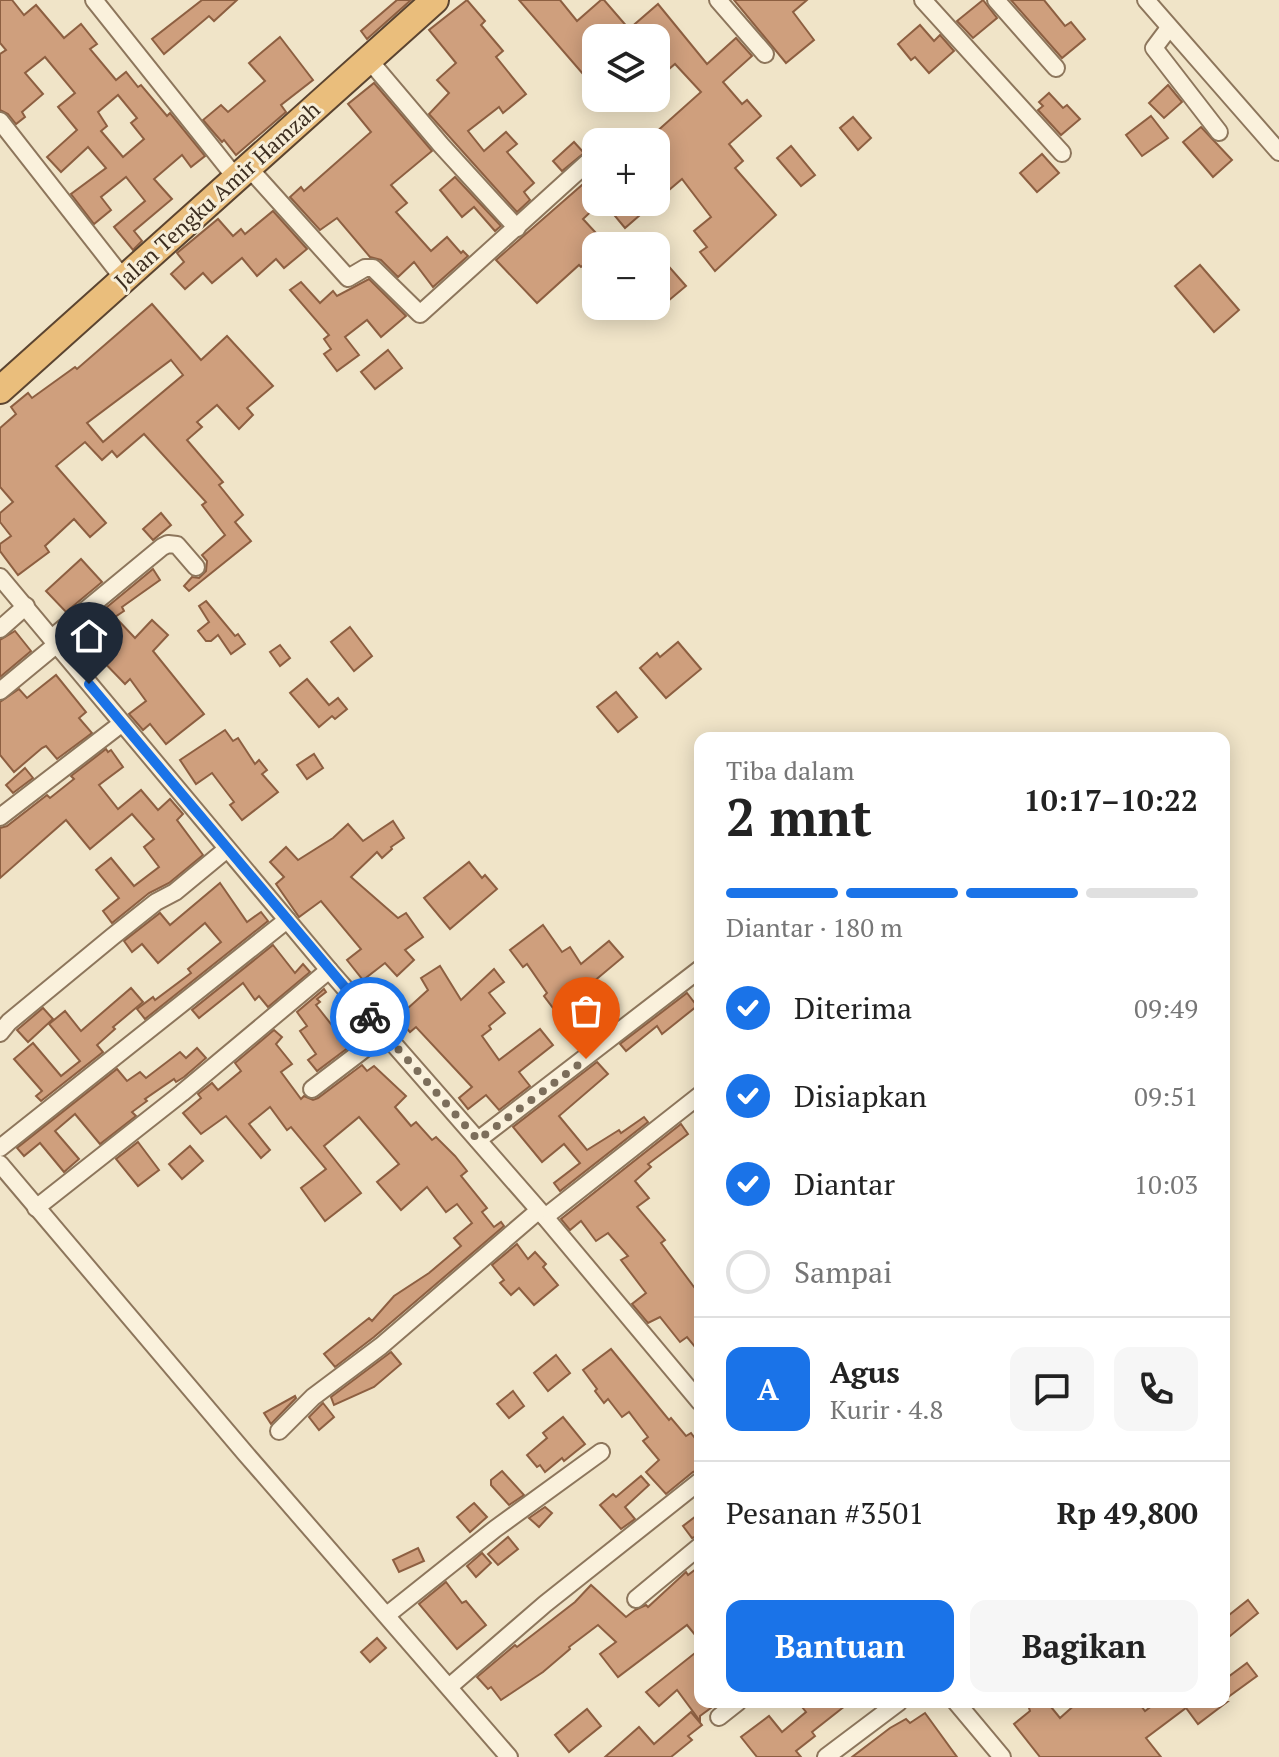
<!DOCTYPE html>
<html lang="id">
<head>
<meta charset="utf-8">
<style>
  :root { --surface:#fff; --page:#f6f6f6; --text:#222; --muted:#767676; --line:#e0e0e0; --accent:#1a73e8 }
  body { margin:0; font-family:"PT Serif",serif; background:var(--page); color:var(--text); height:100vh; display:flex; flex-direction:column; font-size:30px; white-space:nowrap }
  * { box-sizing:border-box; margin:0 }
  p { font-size:26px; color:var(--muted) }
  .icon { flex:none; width:44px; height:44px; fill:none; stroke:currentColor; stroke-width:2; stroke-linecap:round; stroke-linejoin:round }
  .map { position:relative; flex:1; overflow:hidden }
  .drawer { position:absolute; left:694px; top:732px; width:536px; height:976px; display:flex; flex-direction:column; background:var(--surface); border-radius:16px; box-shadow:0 4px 20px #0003 }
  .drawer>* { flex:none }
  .fabs { position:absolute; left:582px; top:24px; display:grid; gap:16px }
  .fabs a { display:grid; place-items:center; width:88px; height:88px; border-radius:16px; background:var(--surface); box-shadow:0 4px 20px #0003; font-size:40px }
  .pin { position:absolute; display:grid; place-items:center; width:68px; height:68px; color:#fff; margin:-82px -34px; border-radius:50% 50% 50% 0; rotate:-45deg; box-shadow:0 0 8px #0007 }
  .pin .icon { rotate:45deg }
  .courier { position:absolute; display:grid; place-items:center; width:80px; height:80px; margin:-40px; border:6px solid #1a73e8; border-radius:50%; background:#fff; color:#222; box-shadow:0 2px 10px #0007 }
  .overview em { font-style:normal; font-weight:600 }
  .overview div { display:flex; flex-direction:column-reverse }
  .overview { display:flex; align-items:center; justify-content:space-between; height:136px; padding:0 32px }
  h1 { font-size:52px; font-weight:600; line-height:60px }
  .bar { display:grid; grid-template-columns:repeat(4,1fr); gap:12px 8px; align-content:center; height:96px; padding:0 32px }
  .bar i { height:10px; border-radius:6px; background:var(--line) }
  .bar .on { background:var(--accent) }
  .bar p { grid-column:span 4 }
  .line { display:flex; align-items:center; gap:20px; padding:0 32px; border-top:2px solid var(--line) }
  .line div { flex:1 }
  .round { display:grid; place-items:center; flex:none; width:84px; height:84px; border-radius:16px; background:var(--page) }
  ol { padding:0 32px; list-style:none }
  li { display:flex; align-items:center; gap:24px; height:88px }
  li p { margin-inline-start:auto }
  li .icon { padding:8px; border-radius:50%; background:var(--accent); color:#fff; stroke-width:4 }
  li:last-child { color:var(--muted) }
  li i { width:44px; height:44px; border:4px solid var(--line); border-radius:50% }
  .cta { display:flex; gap:16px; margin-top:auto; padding:16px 32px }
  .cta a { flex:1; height:92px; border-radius:16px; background:var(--accent); color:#fff; font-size:32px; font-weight:600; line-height:92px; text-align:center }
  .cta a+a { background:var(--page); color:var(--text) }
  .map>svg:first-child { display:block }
  .building { fill:#cf9f7d; stroke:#8d5f41; stroke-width:2; fill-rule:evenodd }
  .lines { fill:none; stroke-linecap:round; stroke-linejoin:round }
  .minor-casing { stroke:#8d765c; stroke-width:20 }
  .trunk-casing { stroke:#5b4430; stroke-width:30 }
  .minor { stroke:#faf1dc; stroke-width:16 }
  .trunk { stroke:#eabe7c; stroke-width:26 }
  .done { stroke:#7c6e5b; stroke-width:8; stroke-dasharray:0 14.4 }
  .route { stroke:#1a73e8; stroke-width:10 }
  .labels { text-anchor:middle; stroke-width:6; stroke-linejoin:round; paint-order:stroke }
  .street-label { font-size:22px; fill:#3d2e20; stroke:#f7eed8 }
</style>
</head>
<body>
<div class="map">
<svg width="1279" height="1757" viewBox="0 0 1279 1757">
  <rect width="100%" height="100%" fill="#f0e4c8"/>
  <!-- building -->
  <g class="building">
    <path d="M0,0H12L24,15L36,5L64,38L81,24L97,44L90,49L116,80L126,72L138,87L141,85L167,116L170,113L205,156L191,167L182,155L154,179L172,199L134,231L142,241L133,250L114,227L145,201L126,177L101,197L111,210L94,224L71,194L106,168L88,147L61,172L47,157L77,130L58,107L75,93L45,57L25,73L43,94L22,112L25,117L16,124L8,114L0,110V54L6,50L0,43ZM118,95L137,118L131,123L144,139L123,157L101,131L107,126L98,112Z"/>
    <polygon points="202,0 237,0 214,21 209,16 164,54 152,39"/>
    <polygon points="397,0 411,0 367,39 361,31"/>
    <polygon points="467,0 485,21 481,25 503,51 496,57 526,94 503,113 499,107 468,131 484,151 506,132 517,144 507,152 534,183 524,192 530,200 517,212 429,114 449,93 437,80 456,63 429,30"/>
    <polygon points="519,0 560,0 577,21 601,0 604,0 629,29 658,4 707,64 736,38 752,56 723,82 742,104 747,100 761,116 729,144 743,161 735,168 776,215 715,271 700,252 707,247 694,231 711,217 682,179 656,201 656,142 645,142 701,92 675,64 656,80 656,38 596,38 596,89"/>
    <polygon points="734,0 807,0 793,12 814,40 786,63"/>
    <polygon points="983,0 997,18 973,38 957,21"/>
    <polygon points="1011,0 1044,0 1065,26 1071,22 1085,39 1062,58"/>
    <polygon points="920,25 934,41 940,35 954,51 929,73 915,57 911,60 898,44"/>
    <polygon points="280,37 313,80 281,105 286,112 236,155 224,140 222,142 203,120 221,105 228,112 265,81 249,63"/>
    <polygon points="374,83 432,151 391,185 407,203 396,212 431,251 447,237 461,253 463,251 468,256 433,287 414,262 398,277 381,260 370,257 337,218 320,230 290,197 301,187 304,191 371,132 348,104"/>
    <polygon points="1168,85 1182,102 1164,118 1149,103"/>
    <polygon points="1049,93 1063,108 1067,105 1080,119 1061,135 1038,110 1043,106 1039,102"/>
    <polygon points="1151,116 1168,138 1142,156 1126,135"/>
    <polygon points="853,117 871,138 858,150 840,128"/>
    <polygon points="1201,127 1232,160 1213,177 1183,142"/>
    <polygon points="574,142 584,153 562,171 553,161"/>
    <polygon points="791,146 815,175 801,186 777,158"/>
    <polygon points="1042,154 1059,173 1037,192 1020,173"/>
    <polygon points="455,177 501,226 495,231 474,207 462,217 440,190"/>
    <polygon points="582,185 599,204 583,219 608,246 596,246 596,254 581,267 579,265 537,303 496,260"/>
    <polygon points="620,202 655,202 625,228 610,210"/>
    <polygon points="273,211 307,249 284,268 276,259 257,276 242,258 212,283 203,273 185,289 171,274 184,262 177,253 218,219 233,236 241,229 245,234"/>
    <polygon points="656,252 686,286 656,311"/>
    <polygon points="1200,265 1239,310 1214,332 1175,286"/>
    <polygon points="369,279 406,316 381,337 367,320 345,337 359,355 337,371 324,354 331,349 324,339 329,335 290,290 301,282 320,303 333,291 337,296"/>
    <path d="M152,304L201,360L227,336L273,386L247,408L253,415L239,429L217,405L197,422L202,427L187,440L223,482L219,485L243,515L235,522L251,541L189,591L184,586L192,577L199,578L206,571L207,561L202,555L225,535L202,505L206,502L144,434L117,457L112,451L102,460L85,442L56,466L106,523L90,537L74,519L45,546L49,552L18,575L0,551V544L11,536L0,522V513L13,502L0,487V428L16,414L11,407L28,393L32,398L75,367L77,369ZM171,360L183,375L103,442L87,423Z"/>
    <polygon points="388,350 402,368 375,389 361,372"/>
    <polygon points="161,513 171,525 153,540 143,529"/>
    <polygon points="81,559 102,582 66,612 46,591"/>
    <polygon points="153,569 160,580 122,607 124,611 115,617 135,638 152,620 168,635 153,651 204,714 166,744 150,724 143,730 129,714 146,701 130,679 125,684 97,655 87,663 67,640"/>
    <polygon points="206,601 235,636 238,634 245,644 231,654 218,635 211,641 206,641 198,631 209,622 199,606"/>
    <polygon points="350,627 372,656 354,671 331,642"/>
    <polygon points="15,631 31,651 0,677 0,640"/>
    <polygon points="678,642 701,669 666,698 640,668 657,653 660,657"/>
    <polygon points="280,645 290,658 280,666 270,652"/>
    <polygon points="56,675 86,712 79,718 92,733 57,759 46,746 42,748 14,772 0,755 0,702 19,689 27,698"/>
    <polygon points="307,679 329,705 338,698 347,709 335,719 332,716 319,727 290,693"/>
    <polygon points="616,692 637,717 618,732 597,707"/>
    <polygon points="225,730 233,741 238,738 255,764 259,760 267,770 262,774 278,792 242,820 230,805 234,802 212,773 196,784 180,760"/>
    <polygon points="106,749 108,752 111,750 123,767 99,785 118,809 141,790 158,810 170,799 183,814 177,820 203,855 169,883 149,893 112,923 103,911 119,898 96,870 111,858 134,886 159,867 144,847 154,839 132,814 90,849 66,820 0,878 0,828 7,826 47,795 50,798 74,779 71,776"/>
    <polygon points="314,754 323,768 307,779 297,765"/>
    <polygon points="25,768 33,778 13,793 6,785"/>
    <polygon points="393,821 404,838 391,847 392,849 382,858 377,852 351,877 398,918 406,913 423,937 405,950 414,960 397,976 385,963 363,980 347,960 361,949 321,901 299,917 276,884 284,877 270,862 286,847 298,860 333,838 348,824 363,841"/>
    <polygon points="469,862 482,878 485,875 497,889 450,929 424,898"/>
    <polygon points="220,883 247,922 261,912 268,921 145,1019 137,1009 153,997 155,1000 191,973 188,969 221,942 205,923 158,963 142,944 132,952 124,941 160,913 170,925"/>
    <polygon points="543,925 562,952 570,947 581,964 609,941 623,957 574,998 586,1014 568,1028 544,996 547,993 527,964 523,967 510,950"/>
    <polygon points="273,945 295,973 303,964 310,972 268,1007 259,996 255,1000 243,983 199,1018 192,1010"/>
    <polygon points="440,966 461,1000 494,969 504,982 489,993 505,1013 489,1026 491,1029 482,1036 499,1060 540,1029 553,1045 519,1072 530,1086 499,1110 486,1095 468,1109 459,1098 472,1087 416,1027 410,1032 397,1018 428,990 421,978"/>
    <polygon points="131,988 143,1002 113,1027 115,1029 97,1045 103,1052 41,1101 36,1096 42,1091 14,1059 33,1043 61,1076 80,1061 49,1024 65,1011 81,1031"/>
    <polygon points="324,989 326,992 317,999 320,1002 316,1005 349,1047 317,1071 308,1060 316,1054 300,1031 307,1026 297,1012"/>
    <polygon points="687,993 697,1006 662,1034 657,1026 626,1051 620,1044"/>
    <polygon points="43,1008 53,1019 28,1042 17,1030"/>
    <polygon points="274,1030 282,1037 276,1044 292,1064 281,1072 301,1099 304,1096 313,1100 318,1098 362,1065 367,1071 374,1066 406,1096 395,1107 411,1126 416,1122 432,1140 436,1137 455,1156 467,1171 461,1176 487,1208 482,1212 494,1227 501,1222 504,1226 374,1337 335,1367 324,1354 369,1318 372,1321 394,1296 429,1273 461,1246 454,1238 472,1223 457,1204 446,1212 427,1187 401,1210 377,1182 399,1164 359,1117 324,1146 361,1193 325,1221 301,1188 326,1169 291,1127 287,1130 270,1107 249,1124 270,1150 261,1158 226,1116 201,1134 183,1113 201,1098 198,1094 212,1083 218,1090 241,1071 235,1063"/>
    <polygon points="197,1048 206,1058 184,1077 176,1082 174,1079 145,1099 147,1101 132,1112 136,1116 100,1144 75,1114 55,1131 79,1159 64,1172 40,1143 24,1156 17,1148 117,1069 127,1081 140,1072 146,1078 180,1052 186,1058"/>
    <polygon points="597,1062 608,1074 559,1116 587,1150 619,1130 621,1133 644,1117 648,1122 560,1191 554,1183 580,1163 564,1144 542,1162 513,1127"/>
    <polygon points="681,1124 688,1134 648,1164 651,1167 635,1181 649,1198 637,1207 665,1240 661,1243 700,1295 700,1353 687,1337 680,1342 660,1317 648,1323 632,1304 646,1293 621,1260 628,1256 608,1233 596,1241 581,1221 570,1230 561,1219"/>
    <polygon points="138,1142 159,1170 138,1186 116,1159"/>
    <polygon points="190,1146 203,1161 182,1179 169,1164"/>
    <polygon points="517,1244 528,1259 535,1252 546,1264 543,1267 558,1285 534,1305 519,1288 511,1295 500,1283 504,1280 492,1265"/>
    <polygon points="611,1349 669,1420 671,1418 686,1436 691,1433 700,1445 700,1470 693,1472 666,1494 646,1472 659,1460 643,1441 648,1437 629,1412 622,1417 608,1399 604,1403 595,1391 597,1389 583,1370"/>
    <polygon points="391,1352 401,1364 374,1387 334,1405 331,1397"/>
    <polygon points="556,1355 570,1373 548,1391 534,1373"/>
    <polygon points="513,1391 524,1406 509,1418 497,1404"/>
    <polygon points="295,1396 296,1398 271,1424 264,1413"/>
    <polygon points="323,1403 334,1417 319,1430 309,1417"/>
    <polygon points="563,1417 585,1444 564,1461 562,1458 545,1472 540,1465 537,1467 527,1455 547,1438 543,1433"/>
    <polygon points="502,1471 524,1495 509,1505 491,1485 491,1480"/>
    <polygon points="641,1476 649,1485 625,1507 635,1519 621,1529 600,1505 613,1494 616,1497"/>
    <polygon points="474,1503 487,1517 470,1532 457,1517"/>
    <polygon points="545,1507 552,1513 539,1527 529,1518"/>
    <polygon points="700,1513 700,1535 692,1538 683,1526"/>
    <polygon points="508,1537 518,1549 498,1565 488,1554"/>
    <polygon points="418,1548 424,1561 399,1572 393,1560"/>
    <polygon points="482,1553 491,1563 476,1577 467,1566"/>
    <polygon points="700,1566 700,1641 687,1625 618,1677 600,1654 616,1642 598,1625 569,1647 570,1649 543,1672 501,1700 491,1687 488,1689 477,1677 515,1645 517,1647 575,1602 591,1585 626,1617 635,1610 646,1605 648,1607 686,1572 688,1575"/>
    <polygon points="446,1582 462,1603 466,1601 486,1625 457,1649 419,1604"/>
    <polygon points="1248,1600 1258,1613 1224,1641 1224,1619"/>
    <polygon points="377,1638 386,1648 370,1662 361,1652"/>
    <polygon points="700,1649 700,1702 719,1702 700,1716 700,1721 677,1690 659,1706 646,1692"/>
    <polygon points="1247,1663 1257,1676 1224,1700 1224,1680"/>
    <polygon points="798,1702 850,1702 812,1732 815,1736 796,1751 801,1757 757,1757 741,1737 769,1716 782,1732 806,1712"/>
    <polygon points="1036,1702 1047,1702 1060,1718 1078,1702 1138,1702 1145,1711 1157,1702 1227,1702 1198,1724 1186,1708 1146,1738 1161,1757 1040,1757 1014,1724 1030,1711 1029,1708"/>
    <polygon points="587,1709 601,1726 569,1752 555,1735"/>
    <polygon points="691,1712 702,1725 688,1736 692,1740 671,1757 605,1757 639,1727 654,1744"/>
    <polygon points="925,1713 957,1757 852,1757 890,1728 906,1719 910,1723"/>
  </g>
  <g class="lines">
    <defs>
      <g id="minor">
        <polyline points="94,0 236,178"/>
        <polyline points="718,0 765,54"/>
        <polyline points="923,0 1062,153"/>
        <polyline points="996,0 1056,68"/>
        <polyline points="1146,0 1279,152"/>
        <polyline points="1169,28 1154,48 1219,132"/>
        <polyline points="369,60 441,145 517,228"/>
        <polyline points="0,121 123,278"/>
        <polyline points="249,168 348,278 365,268 373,268 420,314 587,163"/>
        <polyline points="0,577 329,970 545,1217 700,1402"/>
        <polyline points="0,629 26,606"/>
        <polyline points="53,637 162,547 168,544 177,545 196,567"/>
        <polyline points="0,691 57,644"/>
        <polyline points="0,817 121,724"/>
        <polyline points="0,1033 9,1022 112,937 156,902 175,892 227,849"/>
        <polyline points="312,1089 384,1034"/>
        <polyline points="478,1140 700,969"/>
        <polyline points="0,1148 287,920"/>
        <polyline points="0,1164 245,1453 509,1757"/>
        <polyline points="36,1208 182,1093 329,970"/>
        <polyline points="545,1217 700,1095"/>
        <polyline points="279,1431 313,1397 381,1346 538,1211"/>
        <polyline points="636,1599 700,1546"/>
        <polyline points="387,1615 495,1529 601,1452"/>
        <polyline points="449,1687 545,1604 700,1481"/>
        <polyline points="956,1702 1002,1757"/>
        <polyline points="719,1717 738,1702"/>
        <polyline points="826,1757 899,1702"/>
      </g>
      <polyline id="trunk" points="0,390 435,0"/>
    </defs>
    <!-- minor casing -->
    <use href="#minor" class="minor-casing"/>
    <!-- trunk casing -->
    <use href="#trunk" class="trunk-casing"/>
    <!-- minor -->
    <use href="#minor" class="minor"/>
    <!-- trunk -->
    <use href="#trunk" class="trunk"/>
  </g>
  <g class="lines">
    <!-- done -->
    <polyline class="done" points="370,1017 478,1140 586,1059"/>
    <!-- route -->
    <polyline class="route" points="89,684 370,1017"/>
  </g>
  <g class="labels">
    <!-- street labels -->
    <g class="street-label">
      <text transform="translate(217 195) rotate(-42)" y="8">Jalan Tengku Amir Hamzah</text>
    </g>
  </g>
</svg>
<div class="fabs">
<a><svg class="icon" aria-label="layers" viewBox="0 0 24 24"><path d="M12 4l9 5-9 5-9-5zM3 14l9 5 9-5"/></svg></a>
<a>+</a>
<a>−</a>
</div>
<div class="pin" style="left:586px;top:1059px;background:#ea580c"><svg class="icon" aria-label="bag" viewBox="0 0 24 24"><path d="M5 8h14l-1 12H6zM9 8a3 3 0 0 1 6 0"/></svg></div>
<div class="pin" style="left:89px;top:684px;background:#1f2937"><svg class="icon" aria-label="home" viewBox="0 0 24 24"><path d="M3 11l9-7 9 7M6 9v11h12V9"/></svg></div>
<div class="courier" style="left:370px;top:1017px"><svg class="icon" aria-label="bike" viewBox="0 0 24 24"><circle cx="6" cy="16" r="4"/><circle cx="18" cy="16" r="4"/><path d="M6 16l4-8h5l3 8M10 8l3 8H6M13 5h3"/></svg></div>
<section class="drawer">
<div class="overview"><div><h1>2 mnt</h1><p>Tiba dalam</p></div><em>10:17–10:22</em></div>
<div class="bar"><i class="on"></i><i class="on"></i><i class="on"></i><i></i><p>Diantar · 180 m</p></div>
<ol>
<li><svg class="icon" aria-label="check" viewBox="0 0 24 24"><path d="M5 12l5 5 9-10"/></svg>Diterima<p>09:49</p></li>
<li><svg class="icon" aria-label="check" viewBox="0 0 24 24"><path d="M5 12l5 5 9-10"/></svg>Disiapkan<p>09:51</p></li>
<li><svg class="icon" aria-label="check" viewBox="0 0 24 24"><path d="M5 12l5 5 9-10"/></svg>Diantar<p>10:03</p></li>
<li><i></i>Sampai</li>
</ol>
<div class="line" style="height:144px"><b class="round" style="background:var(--accent);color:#fff">A</b><div><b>Agus</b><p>Kurir · 4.8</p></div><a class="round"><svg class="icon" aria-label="chat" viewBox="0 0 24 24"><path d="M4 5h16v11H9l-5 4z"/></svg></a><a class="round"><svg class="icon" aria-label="phone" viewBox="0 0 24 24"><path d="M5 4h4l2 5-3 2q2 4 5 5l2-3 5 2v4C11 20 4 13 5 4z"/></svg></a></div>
<div class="line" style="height:104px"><div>Pesanan #3501</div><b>Rp 49,800</b></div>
<div class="cta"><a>Bantuan</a><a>Bagikan</a></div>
</section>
</div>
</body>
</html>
